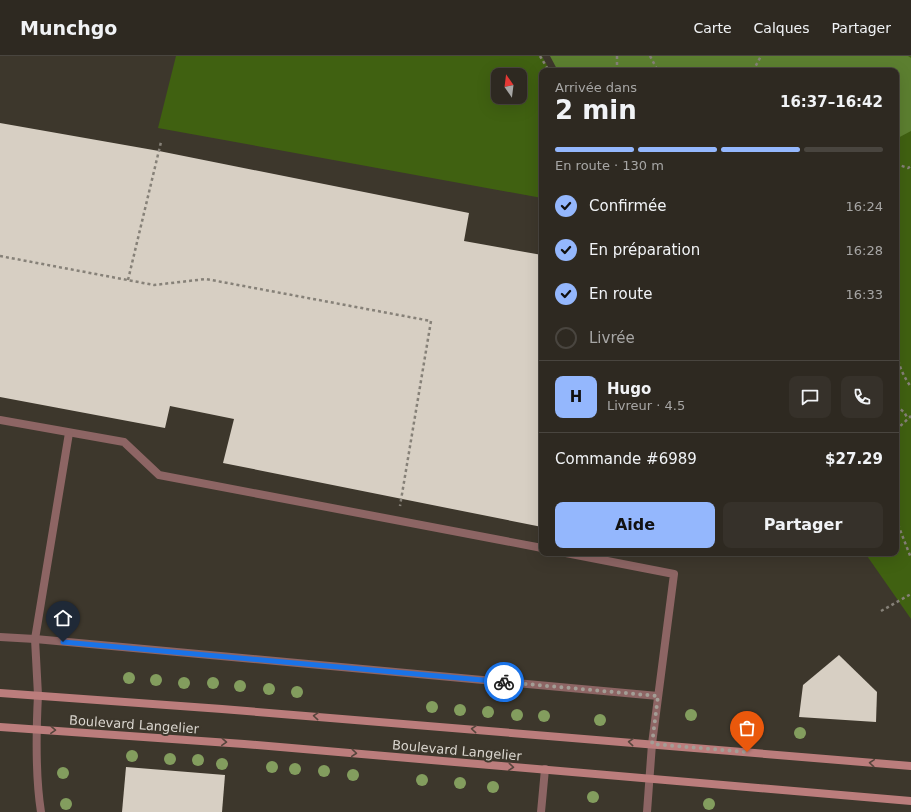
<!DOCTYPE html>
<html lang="fr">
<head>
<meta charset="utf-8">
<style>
  :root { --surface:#2e2921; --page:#36312a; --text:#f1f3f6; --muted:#a7a6a5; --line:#49453f; --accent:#94b7fd }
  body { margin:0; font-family:"DejaVu Sans",sans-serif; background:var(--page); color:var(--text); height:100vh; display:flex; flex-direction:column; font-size:15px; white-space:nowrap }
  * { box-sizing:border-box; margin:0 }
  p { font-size:13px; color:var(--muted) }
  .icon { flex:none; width:22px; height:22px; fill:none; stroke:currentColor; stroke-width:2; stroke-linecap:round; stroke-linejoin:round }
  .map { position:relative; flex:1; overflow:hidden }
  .sheet { position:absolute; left:539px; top:12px; width:360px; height:488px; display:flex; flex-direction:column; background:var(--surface); border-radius:8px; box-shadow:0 4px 16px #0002,0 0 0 1px var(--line) }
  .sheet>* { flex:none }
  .needle { width:26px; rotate:346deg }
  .tools { position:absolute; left:491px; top:12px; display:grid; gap:8px }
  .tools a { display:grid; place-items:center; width:36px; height:36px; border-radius:8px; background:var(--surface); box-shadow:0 4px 16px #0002,0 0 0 1px var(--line); font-size:20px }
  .pin { position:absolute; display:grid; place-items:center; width:34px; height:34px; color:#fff; margin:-41px -17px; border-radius:50% 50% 50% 0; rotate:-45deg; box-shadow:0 0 4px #0007 }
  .pin .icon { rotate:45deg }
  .courier { position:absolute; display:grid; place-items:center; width:40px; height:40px; margin:-20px; border:3px solid #1a73e8; border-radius:50%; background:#fff; color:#222; box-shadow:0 1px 5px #0007 }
  .headline em { font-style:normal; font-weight:700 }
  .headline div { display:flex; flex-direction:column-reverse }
  .headline { display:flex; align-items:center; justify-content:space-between; height:68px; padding:0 16px }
  h1 { font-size:26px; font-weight:700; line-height:30px }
  .bar { display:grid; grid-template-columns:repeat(4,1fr); gap:6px 4px; align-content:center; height:48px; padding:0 16px }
  .bar i { height:5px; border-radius:3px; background:var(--line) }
  .bar .current { background:var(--accent) }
  .bar p { grid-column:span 4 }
  .line { display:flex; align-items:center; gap:10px; padding:0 16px; border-top:1px solid var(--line) }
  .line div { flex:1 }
  .round { display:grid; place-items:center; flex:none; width:42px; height:42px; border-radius:8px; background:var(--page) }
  ol { padding:0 16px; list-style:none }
  li { display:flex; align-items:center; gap:12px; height:44px }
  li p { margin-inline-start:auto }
  li .icon { padding:4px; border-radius:50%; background:var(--accent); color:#111; stroke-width:4 }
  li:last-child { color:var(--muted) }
  li i { width:22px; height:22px; border:2px solid var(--line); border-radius:50% }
  .cta { display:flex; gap:8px; margin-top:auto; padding:8px 16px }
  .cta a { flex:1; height:46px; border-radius:8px; background:var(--accent); color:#111; font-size:16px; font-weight:700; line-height:46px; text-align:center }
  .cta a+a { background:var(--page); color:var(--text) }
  header { display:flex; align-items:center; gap:24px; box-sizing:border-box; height:56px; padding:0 20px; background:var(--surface); border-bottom:1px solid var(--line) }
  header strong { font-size:19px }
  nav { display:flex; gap:22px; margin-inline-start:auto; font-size:14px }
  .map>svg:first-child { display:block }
  .green { fill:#406111; fill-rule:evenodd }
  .forest { fill:#5c7f30 }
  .building { fill:#d7cfc3 }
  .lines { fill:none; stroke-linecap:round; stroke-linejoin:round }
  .path { stroke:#868178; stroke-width:2.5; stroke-dasharray:3 3; stroke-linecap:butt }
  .service { stroke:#8d6564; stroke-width:8 }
  .minor { stroke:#8d6564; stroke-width:8 }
  .secondary { stroke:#bb7d7c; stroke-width:8 }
  .tree { fill:#839d5e }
  .oneway { stroke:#56453c }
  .done { stroke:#a39e96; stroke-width:4; stroke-dasharray:0 7.2 }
  .route { stroke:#1a73e8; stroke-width:5 }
  .labels { text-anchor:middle; stroke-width:4; stroke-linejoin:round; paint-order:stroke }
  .street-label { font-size:13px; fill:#dad6cf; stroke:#3d372c }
</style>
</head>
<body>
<header>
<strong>Munchgo</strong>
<nav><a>Carte</a><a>Calques</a><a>Partager</a></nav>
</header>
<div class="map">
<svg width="911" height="756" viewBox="0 0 911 756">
  <rect width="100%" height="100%" fill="#3d372c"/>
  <!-- green -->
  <g class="green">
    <path d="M176,0H542L550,15H542V142L158,72ZM498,19H520V41H498Z"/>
    <polygon points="552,0 911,0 911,563 865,497 896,497 896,15 559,15"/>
  </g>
  <!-- forest -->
  <polygon class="forest" points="550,0 908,0 911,2 911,75 896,83 896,15 558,15"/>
  <!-- building -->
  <g class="building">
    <polygon points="0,67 159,95 469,157 464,185 542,199 542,471 223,407 234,363 170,350 165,372 0,341"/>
    <polygon points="839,599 877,636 876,666 799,661 803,629"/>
    <polygon points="126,711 225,719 222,756 122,756"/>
  </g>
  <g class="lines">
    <!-- path -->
    <g class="path">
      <polyline points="540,0 549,15"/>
      <polyline points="650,0 658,15"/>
      <polyline points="617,15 617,0"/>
      <polyline points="753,15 761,0"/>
      <polyline points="896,108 908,112 911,110"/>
      <polyline points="0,200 154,229 206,223 431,265 400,450"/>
      <polyline points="128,224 161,86"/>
      <path d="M896,257C898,266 897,276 896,285C896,303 901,317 911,331"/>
      <polyline points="896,350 904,356 908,363"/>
      <polyline points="896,374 911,360"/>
      <polyline points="896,451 897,466 911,502"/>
      <polyline points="881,555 911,538"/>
    </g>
    <!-- service -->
    <g class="service">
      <polyline points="0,364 124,386 159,419 542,492"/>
      <polyline points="566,497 674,518 652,688 647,756"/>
      <polyline points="0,581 35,583 658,640"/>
      <polyline points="38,639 35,583 69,377"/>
      <polyline points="541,756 545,713"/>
    </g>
    <!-- minor -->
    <path class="minor" d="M38,639C36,678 35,718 41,756"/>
    <!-- secondary -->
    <g class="secondary">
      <polyline points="0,637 222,653 911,710"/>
      <polyline points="0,671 244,688 911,745"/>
    </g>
  </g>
  <!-- trees -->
  <g class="tree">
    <circle cx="129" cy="622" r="6"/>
    <circle cx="156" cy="624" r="6"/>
    <circle cx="184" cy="627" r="6"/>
    <circle cx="213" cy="627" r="6"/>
    <circle cx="240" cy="630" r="6"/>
    <circle cx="269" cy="633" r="6"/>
    <circle cx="297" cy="636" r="6"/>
    <circle cx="432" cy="651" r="6"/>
    <circle cx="460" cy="654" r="6"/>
    <circle cx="488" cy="656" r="6"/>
    <circle cx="517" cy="659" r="6"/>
    <circle cx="691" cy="659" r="6"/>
    <circle cx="544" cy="660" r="6"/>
    <circle cx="600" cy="664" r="6"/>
    <circle cx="742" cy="671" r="6"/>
    <circle cx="800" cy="677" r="6"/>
    <circle cx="132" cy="700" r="6"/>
    <circle cx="170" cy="703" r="6"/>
    <circle cx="198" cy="704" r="6"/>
    <circle cx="222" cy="708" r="6"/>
    <circle cx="272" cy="711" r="6"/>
    <circle cx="295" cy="713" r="6"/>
    <circle cx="324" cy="715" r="6"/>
    <circle cx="63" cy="717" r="6"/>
    <circle cx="353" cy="719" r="6"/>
    <circle cx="422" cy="724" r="6"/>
    <circle cx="460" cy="727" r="6"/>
    <circle cx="493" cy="731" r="6"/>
    <circle cx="593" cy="741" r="6"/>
    <circle cx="66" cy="748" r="6"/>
    <circle cx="709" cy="748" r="6"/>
  </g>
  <!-- one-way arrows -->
  <defs><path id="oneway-chevron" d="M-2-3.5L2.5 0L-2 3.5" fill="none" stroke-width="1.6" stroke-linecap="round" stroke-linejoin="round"/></defs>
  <g class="oneway">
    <use href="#oneway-chevron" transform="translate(316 660) rotate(-175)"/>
    <use href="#oneway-chevron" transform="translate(474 673) rotate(-175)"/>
    <use href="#oneway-chevron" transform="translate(53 674) rotate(3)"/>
    <use href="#oneway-chevron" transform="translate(224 686) rotate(4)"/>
    <use href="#oneway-chevron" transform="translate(631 686) rotate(-175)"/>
    <use href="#oneway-chevron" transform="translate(354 697) rotate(5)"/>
    <use href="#oneway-chevron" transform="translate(872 707) rotate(-175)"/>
    <use href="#oneway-chevron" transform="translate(511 711) rotate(5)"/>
  </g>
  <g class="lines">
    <!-- done -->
    <polyline class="done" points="504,626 658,640 652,688 747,696"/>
    <!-- route -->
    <polyline class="route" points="63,586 504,626"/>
  </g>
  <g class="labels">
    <!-- street labels -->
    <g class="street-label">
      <text transform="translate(134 668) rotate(4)" y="5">Boulevard Langelier</text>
      <text transform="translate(457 694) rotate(5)" y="5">Boulevard Langelier</text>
    </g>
  </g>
</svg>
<div class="tools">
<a><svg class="needle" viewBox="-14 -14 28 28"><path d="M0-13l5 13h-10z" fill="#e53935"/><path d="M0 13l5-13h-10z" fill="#a7a6a5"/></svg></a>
</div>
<div class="pin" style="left:747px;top:696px;background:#ea580c"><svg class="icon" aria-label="bag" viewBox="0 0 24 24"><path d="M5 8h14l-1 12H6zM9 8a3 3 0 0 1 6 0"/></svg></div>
<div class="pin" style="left:63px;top:586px;background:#1f2937"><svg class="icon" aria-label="home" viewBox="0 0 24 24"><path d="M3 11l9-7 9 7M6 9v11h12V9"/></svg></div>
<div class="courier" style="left:504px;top:626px"><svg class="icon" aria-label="bike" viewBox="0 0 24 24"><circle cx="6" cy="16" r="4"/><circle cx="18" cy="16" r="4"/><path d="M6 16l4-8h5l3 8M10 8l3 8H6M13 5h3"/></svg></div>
<section class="sheet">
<div class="headline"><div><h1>2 min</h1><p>Arrivée dans</p></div><em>16:37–16:42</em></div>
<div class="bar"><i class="current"></i><i class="current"></i><i class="current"></i><i></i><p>En route · 130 m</p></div>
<ol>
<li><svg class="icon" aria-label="check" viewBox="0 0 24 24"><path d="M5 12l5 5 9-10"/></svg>Confirmée<p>16:24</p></li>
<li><svg class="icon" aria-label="check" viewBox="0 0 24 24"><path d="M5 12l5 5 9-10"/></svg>En préparation<p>16:28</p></li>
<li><svg class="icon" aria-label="check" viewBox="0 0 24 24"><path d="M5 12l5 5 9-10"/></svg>En route<p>16:33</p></li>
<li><i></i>Livrée</li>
</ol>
<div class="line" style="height:72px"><b class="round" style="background:var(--accent);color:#111">H</b><div><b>Hugo</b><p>Livreur · 4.5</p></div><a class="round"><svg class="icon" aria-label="chat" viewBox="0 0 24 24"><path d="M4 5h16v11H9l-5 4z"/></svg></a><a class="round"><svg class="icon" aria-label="phone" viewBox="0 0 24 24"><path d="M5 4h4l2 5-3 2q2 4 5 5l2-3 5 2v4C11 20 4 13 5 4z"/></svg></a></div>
<div class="line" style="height:52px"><div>Commande #6989</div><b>$27.29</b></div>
<div class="cta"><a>Aide</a><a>Partager</a></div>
</section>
</div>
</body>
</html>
